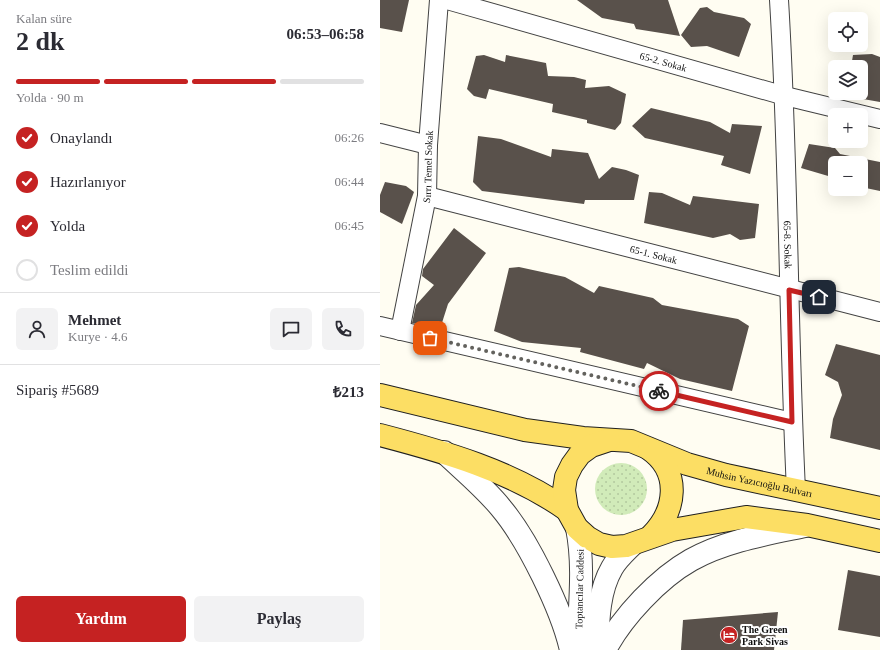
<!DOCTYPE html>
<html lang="tr">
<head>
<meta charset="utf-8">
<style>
  :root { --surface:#fff; --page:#f2f2f3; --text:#2b2b33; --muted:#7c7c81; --line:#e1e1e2; --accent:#c52222 }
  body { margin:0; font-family:Georgia,serif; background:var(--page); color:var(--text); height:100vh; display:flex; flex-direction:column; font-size:15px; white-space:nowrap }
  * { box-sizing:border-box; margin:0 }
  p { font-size:13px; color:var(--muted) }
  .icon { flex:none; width:22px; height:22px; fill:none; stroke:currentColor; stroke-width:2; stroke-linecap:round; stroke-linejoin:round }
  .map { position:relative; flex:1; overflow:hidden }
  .drawer { display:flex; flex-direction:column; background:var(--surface); width:380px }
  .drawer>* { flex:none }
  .fabs { position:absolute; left:448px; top:12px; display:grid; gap:8px }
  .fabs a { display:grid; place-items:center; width:40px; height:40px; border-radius:6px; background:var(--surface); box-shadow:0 4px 16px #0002; font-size:20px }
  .pin { position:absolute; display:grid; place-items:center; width:34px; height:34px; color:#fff; margin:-17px; border-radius:8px; box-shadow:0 2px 6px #0006 }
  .courier { position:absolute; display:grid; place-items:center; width:40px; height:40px; margin:-20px; border:3px solid #c52222; border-radius:50%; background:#fff; color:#222; box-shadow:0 1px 5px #0007 }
  .summary em { font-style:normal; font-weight:700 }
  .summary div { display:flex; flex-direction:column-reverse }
  .summary { display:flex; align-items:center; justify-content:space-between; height:68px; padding:0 16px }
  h1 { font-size:26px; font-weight:700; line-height:30px }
  .bar { display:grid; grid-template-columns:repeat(4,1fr); gap:6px 4px; align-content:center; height:48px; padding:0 16px }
  .bar i { height:5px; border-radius:3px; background:var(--line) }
  .bar .on { background:var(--accent) }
  .bar p { grid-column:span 4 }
  .line { display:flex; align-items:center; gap:10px; padding:0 16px; border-top:1px solid var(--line) }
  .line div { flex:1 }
  .round { display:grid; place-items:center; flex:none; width:42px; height:42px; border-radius:6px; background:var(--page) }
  ol { padding:0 16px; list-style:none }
  li { display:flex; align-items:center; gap:12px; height:44px }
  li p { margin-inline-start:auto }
  li .icon { padding:4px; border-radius:50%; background:var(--accent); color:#fff; stroke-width:4 }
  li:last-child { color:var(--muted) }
  li i { width:22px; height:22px; border:2px solid var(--line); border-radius:50% }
  .button { display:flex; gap:8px; margin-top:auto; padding:8px 16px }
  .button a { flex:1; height:46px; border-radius:6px; background:var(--accent); color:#fff; font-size:16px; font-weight:700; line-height:46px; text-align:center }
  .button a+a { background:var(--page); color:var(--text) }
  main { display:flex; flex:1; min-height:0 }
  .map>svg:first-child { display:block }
  .grass { fill:url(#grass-dots) }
  .building { fill:#59514b }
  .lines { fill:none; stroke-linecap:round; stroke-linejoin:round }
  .minor-casing { stroke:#424242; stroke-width:20 }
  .tertiary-casing { stroke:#424242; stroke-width:24 }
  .primary-casing { stroke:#202020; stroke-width:24 }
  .minor { stroke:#fff; stroke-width:18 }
  .tertiary { stroke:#fff; stroke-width:22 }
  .primary { stroke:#fcde64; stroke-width:22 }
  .done { stroke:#63625e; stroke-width:4; stroke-dasharray:0 7.2 }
  .route { stroke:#c52222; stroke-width:5 }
  .labels { text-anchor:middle; stroke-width:4; stroke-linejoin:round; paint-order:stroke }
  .street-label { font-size:10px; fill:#0f0f0f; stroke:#fff }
  .poi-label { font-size:10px; font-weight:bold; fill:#0f0f0f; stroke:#fff; text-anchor:start }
</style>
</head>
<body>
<main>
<section class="drawer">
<div class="summary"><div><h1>2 dk</h1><p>Kalan süre</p></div><em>06:53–06:58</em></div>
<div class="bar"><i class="on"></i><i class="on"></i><i class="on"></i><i></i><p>Yolda · 90 m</p></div>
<ol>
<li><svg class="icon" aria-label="check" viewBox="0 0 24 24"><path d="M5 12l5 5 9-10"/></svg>Onaylandı<p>06:26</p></li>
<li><svg class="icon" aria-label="check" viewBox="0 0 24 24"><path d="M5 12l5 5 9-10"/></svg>Hazırlanıyor<p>06:44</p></li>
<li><svg class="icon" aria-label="check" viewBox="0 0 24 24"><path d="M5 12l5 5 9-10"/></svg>Yolda<p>06:45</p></li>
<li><i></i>Teslim edildi</li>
</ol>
<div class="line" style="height:72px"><a class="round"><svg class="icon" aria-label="person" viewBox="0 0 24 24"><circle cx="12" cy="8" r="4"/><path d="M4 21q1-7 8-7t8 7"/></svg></a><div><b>Mehmet</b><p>Kurye · 4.6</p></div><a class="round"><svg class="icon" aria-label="chat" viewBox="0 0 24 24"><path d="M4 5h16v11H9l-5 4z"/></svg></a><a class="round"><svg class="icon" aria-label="phone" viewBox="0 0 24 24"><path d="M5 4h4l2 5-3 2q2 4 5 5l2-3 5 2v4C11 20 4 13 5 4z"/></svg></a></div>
<div class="line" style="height:52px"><div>Sipariş #5689</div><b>₺213</b></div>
<div class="button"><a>Yardım</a><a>Paylaş</a></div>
</section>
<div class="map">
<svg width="500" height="650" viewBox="0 0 500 650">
  <defs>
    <pattern id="grass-dots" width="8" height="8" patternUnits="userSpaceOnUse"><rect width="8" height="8" fill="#d1ebb9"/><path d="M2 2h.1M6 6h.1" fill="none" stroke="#b2c89e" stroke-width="1.8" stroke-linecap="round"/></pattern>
  </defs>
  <rect width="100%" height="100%" fill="#fffdf2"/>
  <!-- grass -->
  <circle class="grass" cx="241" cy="489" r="26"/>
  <!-- building -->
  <g class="building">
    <polygon points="0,0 29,0 22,32 0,28"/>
    <polygon points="197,0 288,0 300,36 256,29 254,24 222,18"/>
    <polygon points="327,7 334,12 364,18 371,24 359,57 327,46 311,47 301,35 320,8"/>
    <polygon points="492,54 500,57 500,102 466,96 467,93 481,93 481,67 471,67 473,55"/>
    <polygon points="104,55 125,62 126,55 166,63 168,76 194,77 206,80 205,88 229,86 246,94 241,123 235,130 207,123 207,120 172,112 173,104 109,89 106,99 94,96 87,89 96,56"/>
    <polygon points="271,108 330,122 350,133 352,124 382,126 370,174 341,165 344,156 265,138 252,126"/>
    <polygon points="98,136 121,139 171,157 172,149 208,153 219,179 232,167 246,170 259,175 254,200 205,200 204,204 102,191 93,182"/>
    <polygon points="429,144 455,148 460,154 500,162 500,191 481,187 481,163 455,163 455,178 421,168"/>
    <polygon points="5,182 26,186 34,192 22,224 0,212 0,195"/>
    <polygon points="269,192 282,193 310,205 313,196 379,204 375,238 360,240 350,234 333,238 264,223"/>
    <polygon points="74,228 106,253 68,304 60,329 32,323 36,305 54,285 42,276 43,269"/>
    <polygon points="139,267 185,277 214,293 219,286 273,298 282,305 358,319 369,326 352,391 300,379 267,363 264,369 200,352 201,348 142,342 114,331 129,268"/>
    <polygon points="456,344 500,355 500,450 450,438 453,419 462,395 458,382 445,375"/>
    <polygon points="468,570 500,576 500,637 458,630"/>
    <polygon points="398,612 394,650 301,650 303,620"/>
  </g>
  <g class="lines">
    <defs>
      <g id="minor">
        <path id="s1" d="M67,0L405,96L500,119"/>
        <path id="s2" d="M399,0C409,163 408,327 416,490"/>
        <polyline points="0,133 48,145"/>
        <path id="s3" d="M47,196L500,312"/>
        <polyline points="0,326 412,422"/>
        <path id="s4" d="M20,331L47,196L48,145L59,0"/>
      </g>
      <g id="tertiary">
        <path d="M64,452C83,470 105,488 121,508C148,540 182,610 191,650"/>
        <path d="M197,528C205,568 199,609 198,650"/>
        <path d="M217,650C218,623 218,592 232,568C237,559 245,552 252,545"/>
        <path d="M225,650C242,617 279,578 311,560C345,541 387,534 425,526"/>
      </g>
      <g id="primary">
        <path id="s5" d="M0,395L145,430L203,438L251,441L307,464L346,475L500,508"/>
        <path d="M0,435C65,452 132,471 187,510"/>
        <polyline points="229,440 211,446 200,454 192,465 186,477 184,490 187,510 197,528 207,537 219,544 232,547 246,546 292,530 366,517 427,525 500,541"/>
        <path d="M269,449C302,472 296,511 271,536"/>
      </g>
    </defs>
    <!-- minor casing -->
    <use href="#minor" class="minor-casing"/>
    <!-- tertiary casing -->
    <use href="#tertiary" class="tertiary-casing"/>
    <!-- primary casing -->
    <use href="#primary" class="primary-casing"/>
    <!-- minor -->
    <use href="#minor" class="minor"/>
    <!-- tertiary -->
    <use href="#tertiary" class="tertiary"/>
    <!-- primary -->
    <use href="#primary" class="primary"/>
  </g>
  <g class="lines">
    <!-- done -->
    <polyline class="done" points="50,338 279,391"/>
    <!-- route -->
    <polyline class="route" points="279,391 412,422 409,290 439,297"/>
  </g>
  <!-- icons -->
  <defs>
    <symbol id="hotel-disc" viewBox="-11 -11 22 22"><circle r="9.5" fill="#c52222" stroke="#fff"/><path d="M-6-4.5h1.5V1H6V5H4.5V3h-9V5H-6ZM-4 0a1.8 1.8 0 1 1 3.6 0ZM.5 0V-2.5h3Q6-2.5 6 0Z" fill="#fff"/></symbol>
  </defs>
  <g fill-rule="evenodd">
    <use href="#hotel-disc" x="339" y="625" width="20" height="20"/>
  </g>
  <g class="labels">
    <!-- street labels -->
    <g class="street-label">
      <text dy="4" stroke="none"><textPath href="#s1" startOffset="225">65-2. Sokak</textPath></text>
      <text dy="4" stroke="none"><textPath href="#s4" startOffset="167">Sırrı Temel Sokak</textPath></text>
      <text dy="4" stroke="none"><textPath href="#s2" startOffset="245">65-8. Sokak</textPath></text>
      <text dy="4" stroke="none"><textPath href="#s3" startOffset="234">65-1. Sokak</textPath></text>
      <text dy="4" stroke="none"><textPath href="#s5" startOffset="391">Muhsin Yazıcıoğlu Bulvarı</textPath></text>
      <text transform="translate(199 589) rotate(-89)" y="4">Toptancılar Caddesi</text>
    </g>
    <!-- poi labels -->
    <g class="poi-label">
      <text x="362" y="633">The Green<tspan x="362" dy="12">Park Sivas</tspan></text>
    </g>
  </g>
</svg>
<div class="fabs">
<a><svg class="icon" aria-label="locate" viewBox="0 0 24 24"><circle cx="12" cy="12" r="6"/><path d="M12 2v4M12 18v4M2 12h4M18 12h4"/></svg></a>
<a><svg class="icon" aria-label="layers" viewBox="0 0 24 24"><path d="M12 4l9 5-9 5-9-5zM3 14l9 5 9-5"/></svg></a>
<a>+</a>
<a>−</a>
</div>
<div class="pin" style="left:50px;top:338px;background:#ea580c"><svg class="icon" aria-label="bag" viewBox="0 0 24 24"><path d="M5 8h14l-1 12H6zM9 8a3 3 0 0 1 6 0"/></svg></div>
<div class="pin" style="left:439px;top:297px;background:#1f2937"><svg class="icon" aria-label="home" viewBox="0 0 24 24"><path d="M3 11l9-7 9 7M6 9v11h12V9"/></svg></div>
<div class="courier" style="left:279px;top:391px"><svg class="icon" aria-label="bike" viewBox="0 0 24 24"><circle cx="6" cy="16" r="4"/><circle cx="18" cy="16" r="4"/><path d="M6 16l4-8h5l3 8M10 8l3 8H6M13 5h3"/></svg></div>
</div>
</main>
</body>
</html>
